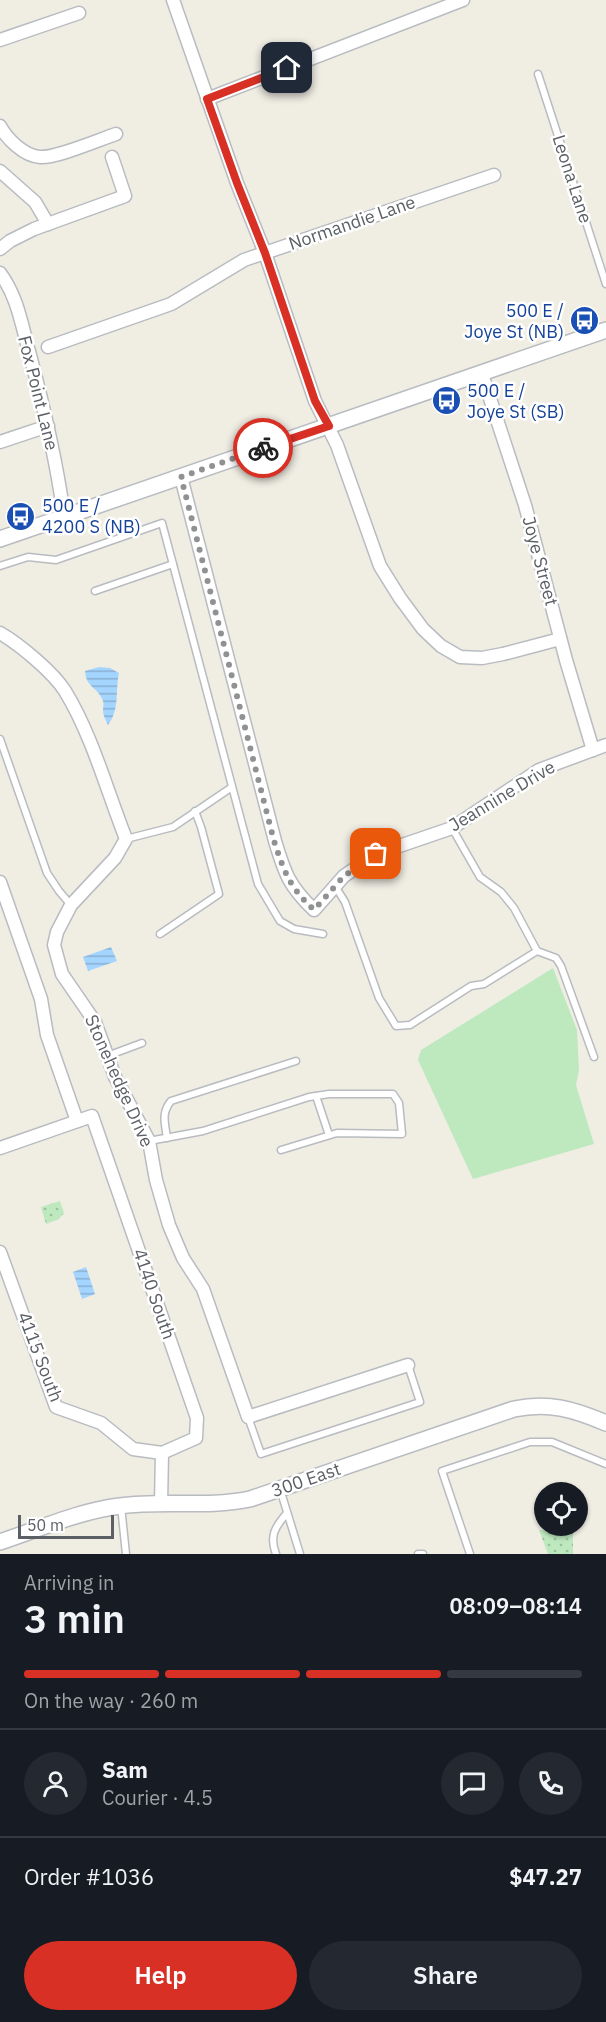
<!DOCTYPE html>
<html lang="en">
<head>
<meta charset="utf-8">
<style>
  :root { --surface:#171b24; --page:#242831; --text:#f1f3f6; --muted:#9ea1a6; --line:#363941; --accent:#d93025 }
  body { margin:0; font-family:"IBM Plex Sans",sans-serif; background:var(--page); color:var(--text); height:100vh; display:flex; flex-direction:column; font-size:22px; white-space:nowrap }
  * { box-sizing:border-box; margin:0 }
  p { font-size:20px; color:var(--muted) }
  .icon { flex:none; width:33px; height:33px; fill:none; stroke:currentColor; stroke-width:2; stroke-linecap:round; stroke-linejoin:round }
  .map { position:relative; height:1554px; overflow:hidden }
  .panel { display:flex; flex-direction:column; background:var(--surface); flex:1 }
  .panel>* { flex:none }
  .buttons { position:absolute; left:534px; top:1482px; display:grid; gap:12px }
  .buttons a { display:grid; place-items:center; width:54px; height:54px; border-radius:50%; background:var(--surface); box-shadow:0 2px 4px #0004; font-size:30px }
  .scale { position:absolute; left:18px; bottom:15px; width:96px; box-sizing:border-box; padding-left:6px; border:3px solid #5b6066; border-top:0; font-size:16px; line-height:21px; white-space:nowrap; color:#5b6066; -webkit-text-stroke:4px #fff; paint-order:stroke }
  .pin { position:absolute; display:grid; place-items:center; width:51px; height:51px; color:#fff; margin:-26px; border-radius:12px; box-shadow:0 3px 9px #0006 }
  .courier { position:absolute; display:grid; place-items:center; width:60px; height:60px; margin:-30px; border:4px solid #d93025; border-radius:50%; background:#fff; color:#222; box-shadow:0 2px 8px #0007 }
  .head em { font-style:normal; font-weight:600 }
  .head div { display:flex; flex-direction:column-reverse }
  .head { display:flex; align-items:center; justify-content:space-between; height:102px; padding:0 24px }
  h1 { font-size:39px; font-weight:600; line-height:45px }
  .bar { display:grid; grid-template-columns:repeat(4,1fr); gap:9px 6px; align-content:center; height:72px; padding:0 24px }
  .bar i { height:8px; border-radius:4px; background:var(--line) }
  .bar .active { background:var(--accent) }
  .bar p { grid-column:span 4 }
  .line { display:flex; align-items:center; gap:15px; padding:0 24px; border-top:2px solid var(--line) }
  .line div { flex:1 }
  .round { display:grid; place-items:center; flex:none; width:63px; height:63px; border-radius:32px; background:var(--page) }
  .button { display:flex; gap:12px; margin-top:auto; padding:12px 24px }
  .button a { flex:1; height:69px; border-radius:36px; background:var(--accent); color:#fff; font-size:24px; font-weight:600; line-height:69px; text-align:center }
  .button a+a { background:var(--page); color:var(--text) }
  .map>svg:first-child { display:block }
  .grass { fill:#bee9bf }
  .park { fill:url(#park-dots) }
  .water { fill:url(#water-rules) }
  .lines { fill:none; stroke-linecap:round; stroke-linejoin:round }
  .service-casing { stroke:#b8bcc1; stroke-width:9 }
  .minor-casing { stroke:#b8bcc1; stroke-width:15 }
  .tertiary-casing { stroke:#b8bcc1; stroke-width:18 }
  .service { stroke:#fff; stroke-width:6 }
  .minor { stroke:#fff; stroke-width:12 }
  .tertiary { stroke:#fff; stroke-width:15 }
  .done { stroke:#8f9192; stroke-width:6; stroke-dasharray:0 10.8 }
  .route { stroke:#d93025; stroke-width:8 }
  .labels { text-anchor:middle; stroke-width:5; stroke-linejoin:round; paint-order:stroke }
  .street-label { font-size:18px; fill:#5b6066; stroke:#fff }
  .transit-label { font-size:18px; fill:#164399; stroke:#fff; text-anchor:start }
</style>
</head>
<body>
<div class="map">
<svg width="606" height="1554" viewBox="0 0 606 1554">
  <defs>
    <pattern id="park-dots" width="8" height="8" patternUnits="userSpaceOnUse" patternTransform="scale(1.5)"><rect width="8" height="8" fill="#bee9bf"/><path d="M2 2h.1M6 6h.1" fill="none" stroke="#9dc09f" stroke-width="1.8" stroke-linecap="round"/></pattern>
    <pattern id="water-rules" width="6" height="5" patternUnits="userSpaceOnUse" patternTransform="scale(1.5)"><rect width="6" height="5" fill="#a4d5ff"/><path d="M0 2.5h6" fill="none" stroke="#89b0d2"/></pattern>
  </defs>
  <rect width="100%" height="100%" fill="#f0ede3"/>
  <!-- grass -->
  <polygon class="grass" points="553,968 577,1030 579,1070 576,1085 594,1144 473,1179 418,1060 421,1050"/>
  <!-- park -->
  <g class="park">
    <polygon points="60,1201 64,1213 59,1219 46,1224 41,1207"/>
    <polygon points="539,1530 573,1531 573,1554 548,1554"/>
  </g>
  <!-- water -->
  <g class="water">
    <path d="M99,667L110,668L119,673C115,692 120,709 108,725C106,721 103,715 103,710C103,707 104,704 103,701C98,687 86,688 85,671Z"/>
    <polygon points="111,947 117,961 88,971 83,957"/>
    <polygon points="86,1267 95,1294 82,1299 73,1272"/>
  </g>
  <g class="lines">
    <defs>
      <g id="service">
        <polyline points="538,74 606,284"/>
        <polyline points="0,566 28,557 56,560 162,523 258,884 280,921 294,929 323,934"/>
        <polyline points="95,591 173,564"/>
        <polyline points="0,739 47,873 59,891 71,905"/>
        <polyline points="452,828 480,877 501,892 514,908 537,951 556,958 561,966 594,1057"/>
        <polyline points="126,839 173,827 232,787"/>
        <polyline points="335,886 345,902 379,998 396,1026 410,1025 471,986 484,984 537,951"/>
        <polyline points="160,934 219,894 201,827 195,811"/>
        <polyline points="107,1056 142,1043"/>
        <polyline points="316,1096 329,1135"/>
        <path d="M167,1138C165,1123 161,1113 171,1101L296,1061"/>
        <polyline points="149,1141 203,1131 309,1097 329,1094 393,1094 399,1103 402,1134 337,1133 281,1150"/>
        <polyline points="248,1417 261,1454 420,1402 408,1365"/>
        <polyline points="280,1489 300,1554"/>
        <polyline points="121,1506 126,1554"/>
        <path d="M276,1554C269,1536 275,1527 287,1513"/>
        <polyline points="418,1554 423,1554"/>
        <polyline points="470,1554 442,1471 530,1442 552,1442 606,1464"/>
      </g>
      <g id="minor">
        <polyline points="173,0 237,183 265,253 315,401 337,445 380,566 400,598 423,629 441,646 460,657 482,658 503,654 560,639"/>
        <polyline points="0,40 79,13"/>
        <polyline points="207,99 463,0"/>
        <path d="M0,126C7,139 24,156 40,157C57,158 98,140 116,134"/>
        <polyline points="0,171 35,202 48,224"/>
        <polyline points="0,249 10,241 34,229 125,196 112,157"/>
        <path d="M0,273C18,297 22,327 30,355C44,408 57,462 64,517"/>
        <polyline points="48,347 171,304 244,260 494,175"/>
        <polyline points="482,374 525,505 566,660 593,750"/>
        <polyline points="0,442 48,426"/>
        <path d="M181,477L275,841C285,874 289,886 314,910L344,876L376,854L452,828L539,770L606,745"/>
        <path d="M0,633C19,644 53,672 65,691C92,735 107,791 126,839L115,858L71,905L57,932L54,945L62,974L95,1022L115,1077L149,1141L156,1180L169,1225L183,1258L203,1289L248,1417L408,1365"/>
        <polyline points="0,882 41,999 47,1035 77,1121"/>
        <polyline points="0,1148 92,1116 197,1418 196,1438 162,1453"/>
        <polyline points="0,1252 56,1407 101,1423 133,1449 162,1453 161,1504"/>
      </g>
      <g id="tertiary">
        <polyline points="0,539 606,330"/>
        <path d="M0,1542C39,1529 79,1511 120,1506C163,1500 207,1508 250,1499L514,1409C549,1402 573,1409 606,1423"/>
      </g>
    </defs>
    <!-- service casing -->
    <use href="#service" class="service-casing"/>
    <!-- minor casing -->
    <use href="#minor" class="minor-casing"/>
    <!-- tertiary casing -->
    <use href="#tertiary" class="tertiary-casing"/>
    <!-- service -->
    <use href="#service" class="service"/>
    <!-- minor -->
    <use href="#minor" class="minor"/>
    <!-- tertiary -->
    <use href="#tertiary" class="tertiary"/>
  </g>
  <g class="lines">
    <!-- done -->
    <path class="done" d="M263,448L181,477L274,841C285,874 289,886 314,910L344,876L376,854"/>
    <!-- route -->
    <polyline class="route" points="263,448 329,426 315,401 265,253 237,183 207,99 287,68"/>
  </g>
  <!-- icons -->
  <defs>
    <symbol id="bus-disc" viewBox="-11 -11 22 22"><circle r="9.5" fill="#1a4fb4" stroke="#fff"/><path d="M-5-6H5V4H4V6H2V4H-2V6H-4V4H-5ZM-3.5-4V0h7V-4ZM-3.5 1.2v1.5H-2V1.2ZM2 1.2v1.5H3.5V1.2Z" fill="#fff"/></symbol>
  </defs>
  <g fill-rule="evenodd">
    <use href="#bus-disc" x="568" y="304" width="33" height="33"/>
    <use href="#bus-disc" x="430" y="384" width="33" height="33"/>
    <use href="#bus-disc" x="4" y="500" width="33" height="33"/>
  </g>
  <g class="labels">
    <!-- street labels -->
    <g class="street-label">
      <text transform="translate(572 179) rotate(72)" y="6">Leona Lane</text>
      <text transform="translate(352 223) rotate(-19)" y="6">Normandie Lane</text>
      <text transform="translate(38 393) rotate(76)" y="6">Fox Point Lane</text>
      <text transform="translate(540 561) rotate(75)" y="6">Joye Street</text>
      <text transform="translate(502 796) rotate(-31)" y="6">Jeannine Drive</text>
      <text transform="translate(119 1081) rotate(66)" y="6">Stonehedge Drive</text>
      <text transform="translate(154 1294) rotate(71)" y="6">4140 South</text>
      <text transform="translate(40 1357) rotate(69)" y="6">4115 South</text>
      <text transform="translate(306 1480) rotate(-19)" y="6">300 East</text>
    </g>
    <!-- transit labels -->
    <g class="transit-label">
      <text x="564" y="317" text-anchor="end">500 E /<tspan x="564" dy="21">Joye St (NB)</tspan></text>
      <text x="467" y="397">500 E /<tspan x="467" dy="21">Joye St (SB)</tspan></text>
      <text x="42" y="512">500 E /<tspan x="42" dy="21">4200 S (NB)</tspan></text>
    </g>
  </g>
</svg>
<div class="buttons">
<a><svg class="icon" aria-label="locate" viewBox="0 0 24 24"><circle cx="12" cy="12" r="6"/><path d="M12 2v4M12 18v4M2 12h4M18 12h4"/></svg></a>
</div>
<div class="scale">50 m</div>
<div class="pin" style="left:376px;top:854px;background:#ea580c"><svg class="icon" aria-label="bag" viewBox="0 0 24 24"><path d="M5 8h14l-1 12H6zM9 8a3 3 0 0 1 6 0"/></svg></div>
<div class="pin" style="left:287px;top:68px;background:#1f2937"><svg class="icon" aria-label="home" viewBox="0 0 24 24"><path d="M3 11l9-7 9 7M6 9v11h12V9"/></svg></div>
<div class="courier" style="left:263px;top:448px"><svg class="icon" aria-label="bike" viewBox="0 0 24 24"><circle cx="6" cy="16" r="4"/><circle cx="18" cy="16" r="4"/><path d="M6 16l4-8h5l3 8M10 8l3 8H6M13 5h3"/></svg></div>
</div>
<section class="panel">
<div class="head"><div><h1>3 min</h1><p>Arriving in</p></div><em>08:09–08:14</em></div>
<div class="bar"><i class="active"></i><i class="active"></i><i class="active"></i><i></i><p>On the way · 260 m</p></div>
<div class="line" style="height:108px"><a class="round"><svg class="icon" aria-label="person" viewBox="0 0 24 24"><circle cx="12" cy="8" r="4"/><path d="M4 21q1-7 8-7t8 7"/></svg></a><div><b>Sam</b><p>Courier · 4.5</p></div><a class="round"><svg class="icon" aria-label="chat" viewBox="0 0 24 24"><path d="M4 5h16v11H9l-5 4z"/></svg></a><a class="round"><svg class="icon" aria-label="phone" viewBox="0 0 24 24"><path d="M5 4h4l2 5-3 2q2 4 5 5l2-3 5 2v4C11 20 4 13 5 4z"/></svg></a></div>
<div class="line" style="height:78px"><div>Order #1036</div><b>$47.27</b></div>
<div class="button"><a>Help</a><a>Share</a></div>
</section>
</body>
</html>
